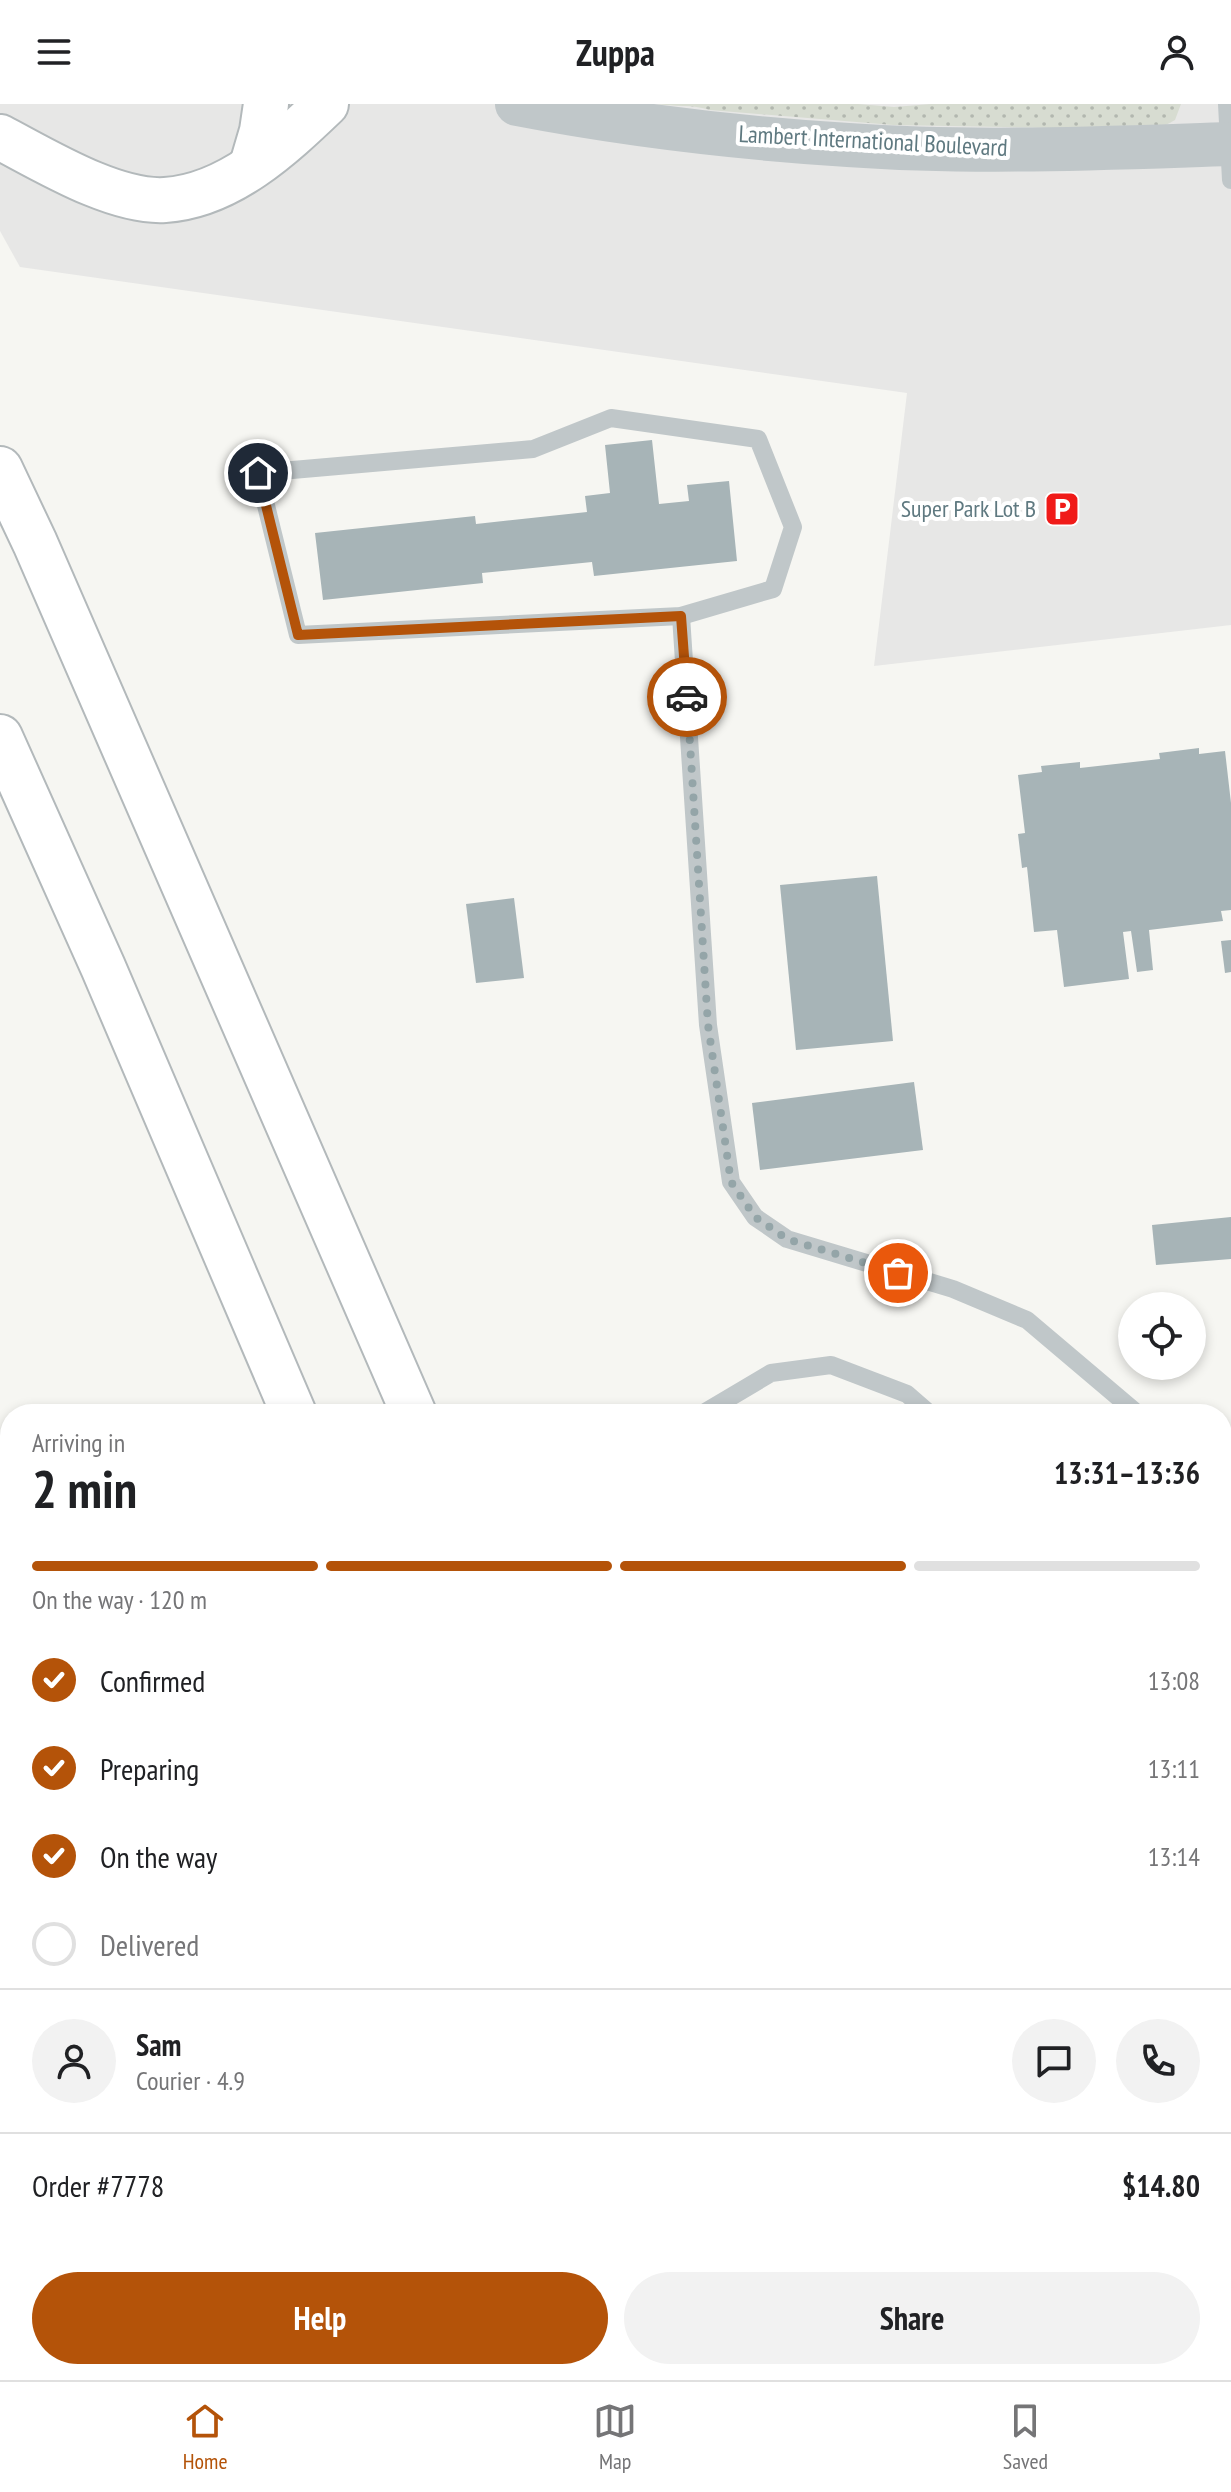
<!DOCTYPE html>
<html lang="en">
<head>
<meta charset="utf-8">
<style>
  :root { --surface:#fff; --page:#f2f2f2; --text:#202124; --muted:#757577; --line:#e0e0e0; --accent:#b45309 }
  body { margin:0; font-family:"PT Sans Narrow",sans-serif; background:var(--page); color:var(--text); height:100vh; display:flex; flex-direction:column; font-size:30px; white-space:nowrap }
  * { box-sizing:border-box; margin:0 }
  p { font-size:26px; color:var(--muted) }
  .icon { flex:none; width:44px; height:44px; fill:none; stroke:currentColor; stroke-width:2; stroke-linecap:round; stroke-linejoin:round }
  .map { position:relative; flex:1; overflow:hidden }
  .details { position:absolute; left:0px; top:1300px; width:1232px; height:976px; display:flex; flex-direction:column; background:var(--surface); border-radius:32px 32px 0 0; box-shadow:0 4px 12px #0003 }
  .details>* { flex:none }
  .tools { position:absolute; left:1118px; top:1188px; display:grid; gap:16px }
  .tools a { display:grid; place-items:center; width:88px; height:88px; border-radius:50%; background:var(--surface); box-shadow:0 4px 12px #0003; font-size:40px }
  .pin { position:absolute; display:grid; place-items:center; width:68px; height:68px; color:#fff; margin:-34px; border:4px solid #fff; border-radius:50%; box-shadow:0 2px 8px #0007 }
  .courier { position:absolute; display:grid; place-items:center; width:80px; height:80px; margin:-40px; border:6px solid #b45309; border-radius:50%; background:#fff; color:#222; box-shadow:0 2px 10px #0007 }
  .overview em { font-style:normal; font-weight:700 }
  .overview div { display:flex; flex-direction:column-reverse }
  .overview { display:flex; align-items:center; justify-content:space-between; height:136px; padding:0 32px }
  h1 { font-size:52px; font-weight:700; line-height:60px }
  .bar { display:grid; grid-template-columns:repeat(4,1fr); gap:12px 8px; align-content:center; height:96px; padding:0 32px }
  .bar i { height:10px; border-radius:6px; background:var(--line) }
  .bar .active { background:var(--accent) }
  .bar p { grid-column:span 4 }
  .line { display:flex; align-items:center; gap:20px; padding:0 32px; border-top:2px solid var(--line) }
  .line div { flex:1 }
  .round { display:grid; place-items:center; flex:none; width:84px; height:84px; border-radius:42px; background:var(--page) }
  ol { padding:0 32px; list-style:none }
  li { display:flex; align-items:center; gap:24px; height:88px }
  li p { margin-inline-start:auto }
  li .icon { padding:8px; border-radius:50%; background:var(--accent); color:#fff; stroke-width:4 }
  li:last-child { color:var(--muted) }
  li i { width:44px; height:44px; border:4px solid var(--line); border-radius:50% }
  .cta { display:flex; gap:16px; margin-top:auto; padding:16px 32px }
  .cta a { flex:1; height:92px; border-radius:48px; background:var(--accent); color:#fff; font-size:32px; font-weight:700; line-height:92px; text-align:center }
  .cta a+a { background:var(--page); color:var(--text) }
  header { display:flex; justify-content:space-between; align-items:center; height:104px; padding:0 32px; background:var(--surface); font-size:36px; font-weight:700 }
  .menu { display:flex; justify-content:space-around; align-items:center; height:112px; border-top:2px solid var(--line); background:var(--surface); font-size:22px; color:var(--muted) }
  .menu a { display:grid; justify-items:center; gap:4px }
  .menu .active { color:var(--accent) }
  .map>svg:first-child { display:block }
  .built { fill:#e7e7e6 }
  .grass { fill:url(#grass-dots) }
  .building { fill:#a7b4b7 }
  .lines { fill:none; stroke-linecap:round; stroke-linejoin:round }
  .motorway-casing { stroke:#b3b9bb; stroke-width:48 }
  .service { stroke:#c0c7c9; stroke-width:18 }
  .minor { stroke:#c0c7c9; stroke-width:36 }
  .tertiary { stroke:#c0c7c9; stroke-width:44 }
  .motorway { stroke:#fff; stroke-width:44 }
  .done { stroke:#94a5a8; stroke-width:8; stroke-dasharray:0 14.4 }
  .route { stroke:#b45309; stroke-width:10 }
  .labels { text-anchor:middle; stroke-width:8; stroke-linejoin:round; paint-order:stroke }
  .street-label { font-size:24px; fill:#5f7980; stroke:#fff }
  .poi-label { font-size:24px; fill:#5f7980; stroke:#fff; text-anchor:end }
</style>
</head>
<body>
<header><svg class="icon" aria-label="menu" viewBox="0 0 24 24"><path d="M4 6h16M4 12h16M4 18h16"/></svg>Zuppa<svg class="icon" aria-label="person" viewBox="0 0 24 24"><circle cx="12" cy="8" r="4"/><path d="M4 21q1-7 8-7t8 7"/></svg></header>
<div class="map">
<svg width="1231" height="2276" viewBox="0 0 1231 2276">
  <defs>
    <pattern id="grass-dots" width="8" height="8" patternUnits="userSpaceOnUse" patternTransform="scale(2)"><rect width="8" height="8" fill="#d7dcd1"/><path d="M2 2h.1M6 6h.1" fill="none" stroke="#b2b7af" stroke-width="1.8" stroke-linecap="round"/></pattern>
  </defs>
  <rect width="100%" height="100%" fill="#f6f6f2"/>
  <!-- built -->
  <polygon class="built" points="0,0 1231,0 1231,521 874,562 907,289 20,163 0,127"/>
  <!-- grass -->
  <path class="grass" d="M656,0H858L894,3L931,0H1181L1175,16L1164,22L1054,24L893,21L710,6C692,0 675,3 656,0Z"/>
  <!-- building -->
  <g class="building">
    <polygon points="652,336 659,400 689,397 687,381 729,377 737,457 594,472 592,458 482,469 483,479 323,496 315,429 475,412 476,420 587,408 585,392 610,389 605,341"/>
    <polygon points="1199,644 1199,650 1225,647 1231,699 1231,806 1221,807 1223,817 1149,826 1153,866 1137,868 1131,827 1123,828 1129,875 1064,883 1057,826 1034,828 1027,763 1022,764 1018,730 1025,729 1018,671 1042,668 1041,662 1080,658 1080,664 1160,655 1159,649"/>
    <polygon points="877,772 893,937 796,946 780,781"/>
    <polygon points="514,794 524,874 476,879 466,800"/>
    <polygon points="1231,836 1231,868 1225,869 1221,837"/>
    <polygon points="914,978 923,1046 760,1066 752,999"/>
    <polygon points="1231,1113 1231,1155 1156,1161 1152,1121"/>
    <polygon points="1231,1656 1231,1842 1222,1834 1222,1666"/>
    <polygon points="1222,2221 1228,2226 1231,2223 1231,2276 1155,2276 1149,2271 1153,2266 1222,2266"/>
  </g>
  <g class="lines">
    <defs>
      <g id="motorway">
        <path d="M0,33C44,56 114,99 165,96C229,92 282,42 326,0"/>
        <polyline points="252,61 262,27 266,0"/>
        <polyline points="0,365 35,439 414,1310"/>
        <polyline points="0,633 103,863 294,1310"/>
        <polyline points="751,2266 757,2276"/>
        <polyline points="881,2266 887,2276"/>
      </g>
    </defs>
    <!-- motorway casing -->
    <use href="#motorway" class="motorway-casing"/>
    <!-- service -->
    <g class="service">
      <polyline points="1227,0 1231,76"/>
      <polygon points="611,314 758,335 793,423 773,485 681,512 298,531 258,369 533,345"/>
      <polyline points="681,512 708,921 731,1078 755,1113 787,1135 953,1185 1027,1216 1138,1310"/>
      <polyline points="702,1310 771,1269 831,1261 907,1290 930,1310"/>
      <polyline points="1222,1381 1231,1390"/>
      <polyline points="1222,1485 1231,1477"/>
      <polyline points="1222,1965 1231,1973"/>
    </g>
    <!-- minor -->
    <g class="minor">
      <polyline points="0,1455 10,1464"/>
      <polyline points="0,2096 10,2105"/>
      <polyline points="149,2276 158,2266"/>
    </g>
    <!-- tertiary -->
    <path class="tertiary" d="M517,0C626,21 737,34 848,41C975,50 1104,44 1231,40"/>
    <!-- motorway -->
    <use href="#motorway" class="motorway"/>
  </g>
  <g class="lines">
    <!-- done -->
    <polyline class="done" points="687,593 708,921 731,1078 755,1113 787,1135 898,1169"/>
    <!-- route -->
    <polyline class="route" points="258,369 298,531 681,512 687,593"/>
  </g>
  <!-- icons -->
  <defs>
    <symbol id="parking-square" viewBox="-11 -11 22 22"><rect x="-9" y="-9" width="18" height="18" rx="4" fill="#f01b19" stroke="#fff"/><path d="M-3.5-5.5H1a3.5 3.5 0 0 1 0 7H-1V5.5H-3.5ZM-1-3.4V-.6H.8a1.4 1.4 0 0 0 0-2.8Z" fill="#fff"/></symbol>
  </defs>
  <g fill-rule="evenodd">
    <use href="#parking-square" x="1042" y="385" width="40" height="40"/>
  </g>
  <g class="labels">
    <!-- street labels -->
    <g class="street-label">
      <text transform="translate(873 37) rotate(3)" y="8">Lambert International Boulevard</text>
    </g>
    <!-- poi labels -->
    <g class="poi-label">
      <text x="1036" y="413">Super Park Lot B</text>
    </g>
  </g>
</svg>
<div class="tools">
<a><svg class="icon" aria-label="locate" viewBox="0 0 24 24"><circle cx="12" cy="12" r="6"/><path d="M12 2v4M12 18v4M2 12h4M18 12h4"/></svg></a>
</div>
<div class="pin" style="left:898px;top:1169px;background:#ea580c"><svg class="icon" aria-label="bag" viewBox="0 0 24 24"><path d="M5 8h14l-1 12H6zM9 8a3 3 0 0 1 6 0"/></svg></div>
<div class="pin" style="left:258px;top:369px;background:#1f2937"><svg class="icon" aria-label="home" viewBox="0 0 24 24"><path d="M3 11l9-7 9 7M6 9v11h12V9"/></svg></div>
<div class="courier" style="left:687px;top:593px"><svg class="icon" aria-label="car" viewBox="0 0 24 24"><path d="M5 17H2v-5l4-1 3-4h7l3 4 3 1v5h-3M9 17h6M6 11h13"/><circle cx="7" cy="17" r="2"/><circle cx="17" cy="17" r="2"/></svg></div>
<section class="details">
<div class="overview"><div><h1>2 min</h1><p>Arriving in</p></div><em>13:31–13:36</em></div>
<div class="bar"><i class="active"></i><i class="active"></i><i class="active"></i><i></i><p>On the way · 120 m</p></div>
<ol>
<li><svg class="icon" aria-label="check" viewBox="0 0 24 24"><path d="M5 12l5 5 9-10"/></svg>Confirmed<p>13:08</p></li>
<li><svg class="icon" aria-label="check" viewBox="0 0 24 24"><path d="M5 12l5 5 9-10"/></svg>Preparing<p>13:11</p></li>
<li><svg class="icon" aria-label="check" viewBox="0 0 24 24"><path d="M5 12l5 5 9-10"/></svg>On the way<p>13:14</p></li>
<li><i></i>Delivered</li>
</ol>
<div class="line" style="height:144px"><a class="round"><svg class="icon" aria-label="person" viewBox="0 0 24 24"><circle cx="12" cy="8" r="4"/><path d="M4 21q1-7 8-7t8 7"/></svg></a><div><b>Sam</b><p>Courier · 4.9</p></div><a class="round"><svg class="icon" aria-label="chat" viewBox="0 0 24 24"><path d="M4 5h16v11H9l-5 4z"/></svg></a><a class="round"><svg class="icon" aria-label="phone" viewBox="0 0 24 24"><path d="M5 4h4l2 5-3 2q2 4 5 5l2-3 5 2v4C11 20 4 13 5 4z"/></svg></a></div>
<div class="line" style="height:104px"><div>Order #7778</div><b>$14.80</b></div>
<div class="cta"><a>Help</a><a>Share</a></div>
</section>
</div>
<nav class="menu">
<a class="active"><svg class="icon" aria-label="home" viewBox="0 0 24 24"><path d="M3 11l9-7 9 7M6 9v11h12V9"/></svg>Home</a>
<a><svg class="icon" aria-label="map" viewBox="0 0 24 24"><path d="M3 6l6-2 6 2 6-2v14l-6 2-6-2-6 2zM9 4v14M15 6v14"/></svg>Map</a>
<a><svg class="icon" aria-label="saved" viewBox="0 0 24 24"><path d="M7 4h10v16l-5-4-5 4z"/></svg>Saved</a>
</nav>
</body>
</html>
